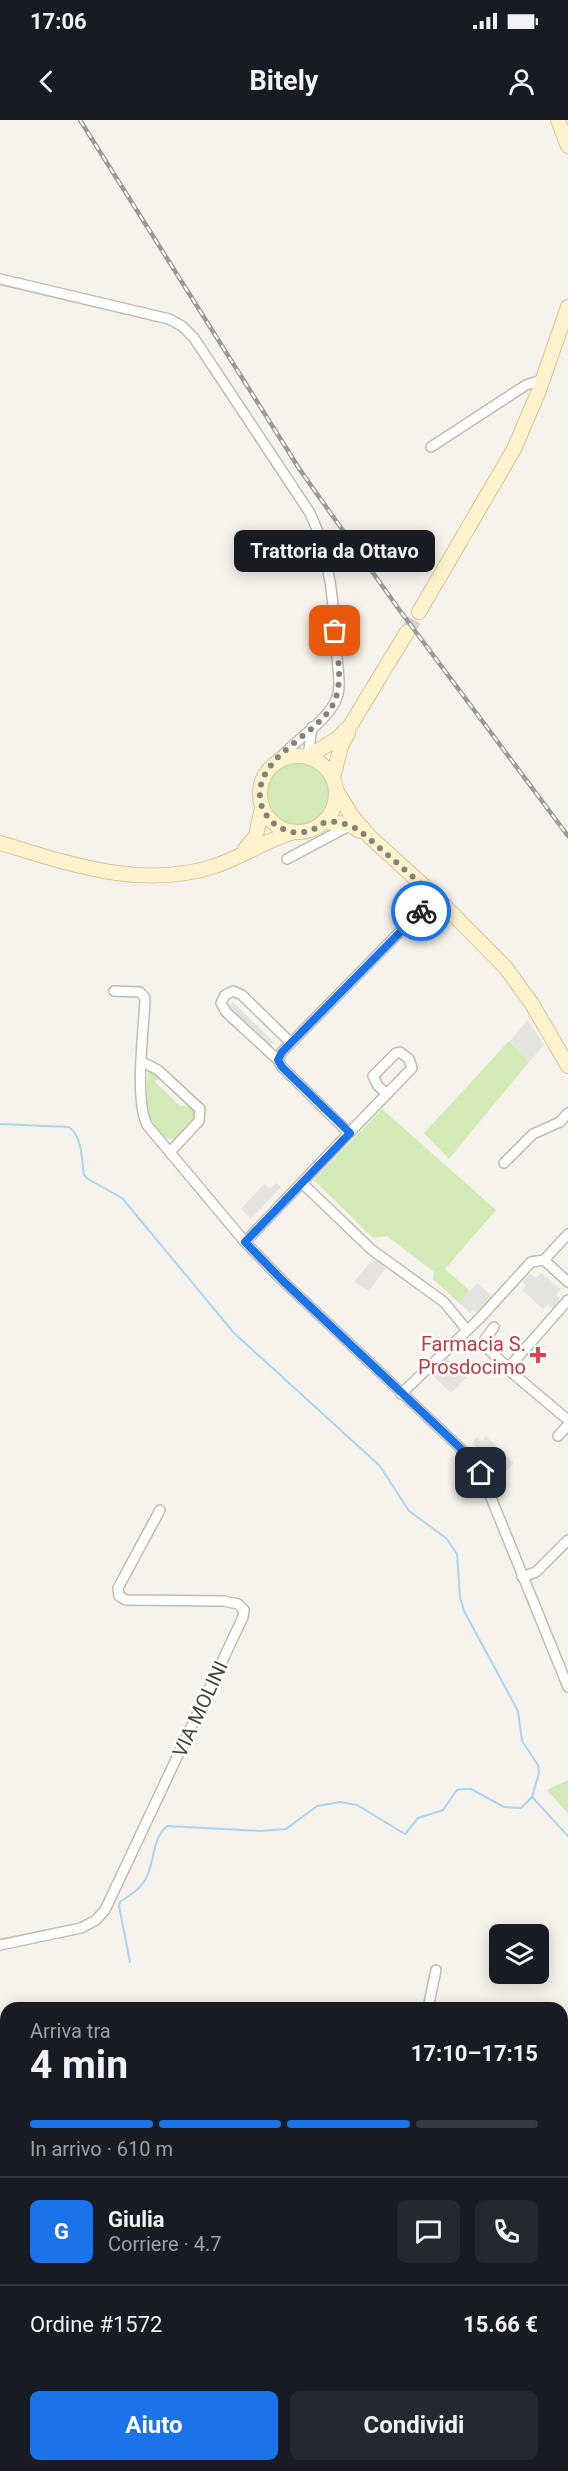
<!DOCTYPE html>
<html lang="it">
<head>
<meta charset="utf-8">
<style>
  :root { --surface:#171b24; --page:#242831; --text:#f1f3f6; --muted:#9ea1a6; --line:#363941; --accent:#1a73e8 }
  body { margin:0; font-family:Roboto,sans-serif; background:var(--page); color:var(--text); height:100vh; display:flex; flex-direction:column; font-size:22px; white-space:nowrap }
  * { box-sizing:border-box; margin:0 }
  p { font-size:20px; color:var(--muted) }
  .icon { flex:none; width:33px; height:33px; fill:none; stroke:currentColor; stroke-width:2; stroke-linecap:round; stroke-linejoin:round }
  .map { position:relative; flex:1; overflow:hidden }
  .drawer { position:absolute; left:0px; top:1882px; width:568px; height:470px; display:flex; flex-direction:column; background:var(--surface); border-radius:18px 18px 0 0; box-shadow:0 3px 15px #0003 }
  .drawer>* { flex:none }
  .controls { position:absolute; left:489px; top:1804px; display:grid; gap:12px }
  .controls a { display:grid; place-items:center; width:60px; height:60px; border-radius:9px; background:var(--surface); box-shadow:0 3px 15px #0003; font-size:30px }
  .pin { position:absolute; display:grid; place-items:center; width:51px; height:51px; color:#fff; margin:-26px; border-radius:12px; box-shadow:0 3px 9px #0006 }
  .courier { position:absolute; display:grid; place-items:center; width:60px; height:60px; margin:-30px; border:4px solid #1a73e8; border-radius:50%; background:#fff; color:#222; box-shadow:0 2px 8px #0007 }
  .bubble { position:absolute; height:42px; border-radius:9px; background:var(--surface); box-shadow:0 3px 15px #0003; font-size:20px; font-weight:700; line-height:42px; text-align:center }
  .overview em { font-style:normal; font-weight:700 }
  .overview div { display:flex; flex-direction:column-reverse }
  .overview { display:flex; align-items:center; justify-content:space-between; height:102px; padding:0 30px }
  h1 { font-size:39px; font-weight:700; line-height:45px }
  .bar { display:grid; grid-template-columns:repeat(4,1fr); gap:9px 6px; align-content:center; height:72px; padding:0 30px }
  .bar i { height:8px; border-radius:4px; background:var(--line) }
  .bar .on { background:var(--accent) }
  .bar p { grid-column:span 4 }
  .line { display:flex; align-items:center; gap:15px; padding:0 30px; border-top:2px solid var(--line) }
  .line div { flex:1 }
  .round { display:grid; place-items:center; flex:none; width:63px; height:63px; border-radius:9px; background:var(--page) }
  .cta { display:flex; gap:12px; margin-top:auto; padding:12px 30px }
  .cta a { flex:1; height:69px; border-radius:9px; background:var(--accent); color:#fff; font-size:24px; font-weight:700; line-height:69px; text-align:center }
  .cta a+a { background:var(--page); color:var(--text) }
  .status { display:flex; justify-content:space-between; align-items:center; height:42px; padding:0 30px; background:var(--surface); direction:ltr }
  .status svg { height:16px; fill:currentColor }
  header { display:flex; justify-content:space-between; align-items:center; height:78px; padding:0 30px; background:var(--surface); font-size:27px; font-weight:700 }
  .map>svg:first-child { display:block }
  .green { fill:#d2eab5 }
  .parking { fill:#e5e3e0 }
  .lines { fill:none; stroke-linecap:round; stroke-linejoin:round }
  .stream { stroke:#a9d4f2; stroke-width:2 }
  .secondary-tunnel { stroke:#d4d0c8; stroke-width:14; stroke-dasharray:14 7; stroke-linecap:butt }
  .street-casing { stroke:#c2bbae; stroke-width:12 }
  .secondary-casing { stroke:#d6c79b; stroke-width:16 }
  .highway-casing { stroke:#e0a43c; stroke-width:21 }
  .street { stroke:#fff; stroke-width:9 }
  .secondary { stroke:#fff3cd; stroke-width:14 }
  .highway { stroke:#ffcf6e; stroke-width:18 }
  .rail-casing { stroke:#9a9a9a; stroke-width:4.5 }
  .rail { stroke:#fff; stroke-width:2; stroke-dasharray:7; stroke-linecap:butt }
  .secondary-bridge-casing { stroke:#d6c79b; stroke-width:16; stroke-linecap:butt }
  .secondary-bridge { stroke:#fff3cd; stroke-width:14 }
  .done { stroke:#878178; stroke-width:6; stroke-dasharray:0 10.8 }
  .route { stroke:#1a73e8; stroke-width:8 }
  .health-dot { fill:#e0444e; stroke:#fff; stroke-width:2 }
  .labels { text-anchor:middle; stroke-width:5; stroke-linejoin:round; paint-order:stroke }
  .health-label { font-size:20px; fill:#be3a42; stroke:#fff; text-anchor:end }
  .street-label { font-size:20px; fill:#4b4439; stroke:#fff }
</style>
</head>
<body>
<div class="status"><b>17:06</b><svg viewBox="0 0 49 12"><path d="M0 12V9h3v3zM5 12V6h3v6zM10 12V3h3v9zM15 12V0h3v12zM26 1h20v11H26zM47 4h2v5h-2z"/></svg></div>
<header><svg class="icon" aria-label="back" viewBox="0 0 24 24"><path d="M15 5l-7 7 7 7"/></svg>Bitely<svg class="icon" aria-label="person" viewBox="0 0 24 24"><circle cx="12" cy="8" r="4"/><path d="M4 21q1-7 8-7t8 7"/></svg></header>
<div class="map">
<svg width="568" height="2351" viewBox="0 0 568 2351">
  <rect width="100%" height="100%" fill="#f6f3ec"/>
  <!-- green -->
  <g class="green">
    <circle cx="298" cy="674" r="32"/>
    <polygon points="509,921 529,942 449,1039 424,1013"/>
    <path d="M151,952L161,959L155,960V962L180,986H190L194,989L195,997L176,1019C168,1020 165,1017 160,1012C143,994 146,976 148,953Z"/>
    <polygon points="382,989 496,1090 445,1149 470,1171 459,1183 433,1159 434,1152 387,1116 373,1118 314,1060"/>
    <polygon points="568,1660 568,1694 547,1670"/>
  </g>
  <!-- parking -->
  <g class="parking">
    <polygon points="233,882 274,922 269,927 228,888"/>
    <polygon points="528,900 544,925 529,942 510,921"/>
    <polygon points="276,1063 281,1067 251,1099 241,1089 264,1064 270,1069"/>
    <polygon points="373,1139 386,1148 369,1171 354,1162"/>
    <polygon points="530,1153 536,1158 541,1153 561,1169 556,1175 560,1179 553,1188 548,1184 543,1189 522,1170 526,1165 522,1162"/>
    <polygon points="477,1163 492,1176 477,1193 473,1189 470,1193 459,1183"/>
    <polygon points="445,1237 467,1257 451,1273 430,1253"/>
    <polygon points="486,1316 514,1343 503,1354 495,1357 496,1360 490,1362 480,1340 486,1337 472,1323 477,1317 482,1321"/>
  </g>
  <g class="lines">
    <!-- stream -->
    <g class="stream">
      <path d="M0,1004L69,1007C82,1016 82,1040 84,1055L88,1059L122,1078L234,1213L380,1346L409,1391L446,1418L457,1434L460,1477L464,1491L518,1591L522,1621L538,1645L539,1653L532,1677L568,1716"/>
      <path d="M130,1842L119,1786L120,1782C128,1776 138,1771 143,1763C156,1746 150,1721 167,1706L260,1711L286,1709L317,1686L340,1682L357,1685L405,1714L418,1698L443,1690L457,1670L463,1669H471L504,1687L521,1688L532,1677"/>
      <polyline points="0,2350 2,2351"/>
    </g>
    <!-- secondary-tunnel -->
    <polyline class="secondary-tunnel" points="407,512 419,492"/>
    <defs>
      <g id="street">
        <path d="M0,159L169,199L182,206L194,218L310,393C331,437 334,489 337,537C338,551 342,569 335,582C322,607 288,624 271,648"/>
        <polyline points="431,327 526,265 535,262 542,264"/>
        <polyline points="308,637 312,607"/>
        <polyline points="287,739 351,705"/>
        <path d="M114,871L140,872L145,878C144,911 134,977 147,1005L245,1122L282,1160L473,1340L481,1353L568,1567"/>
        <polyline points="278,940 226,892 221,883 225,875 233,871 242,875 290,922"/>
        <polyline points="142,942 158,950 200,989 199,1001 170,1032"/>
        <polyline points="349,1013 412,948 409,939 400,932 396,933 373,956 378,966 387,974"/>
        <polyline points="504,1043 533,1014 560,1002 568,993"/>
        <polyline points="302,1063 372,1130 444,1182 467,1210"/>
        <polyline points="245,1122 349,1013 282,947 278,940 282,932 435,776"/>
        <polyline points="544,1140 568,1114"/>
        <polyline points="568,1180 511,1245 511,1252 568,1300"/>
        <polyline points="494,1207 485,1219 488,1229 505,1245 511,1245"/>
        <polyline points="401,1274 480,1198 531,1142 544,1140 568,1162"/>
        <polyline points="558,1316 568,1305"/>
        <polyline points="522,1457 536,1452 568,1420"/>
        <polyline points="0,1825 81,1808 96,1800 105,1790 243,1497 244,1490 238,1484 224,1481 126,1480 119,1476 118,1468 160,1390"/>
        <polyline points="428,1888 436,1850"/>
      </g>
      <g id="secondary">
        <polyline points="558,0 568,26"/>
        <polyline points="419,492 514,329 538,273 568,187"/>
        <circle cx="298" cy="674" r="38"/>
        <polyline points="308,637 338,618 350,606 407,512"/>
        <polyline points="333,658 341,626 348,613"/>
        <polyline points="336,670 352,696 370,717 435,776 506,848 532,884 568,946"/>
        <polyline points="324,702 348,704 360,711"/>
        <path d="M0,723C70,744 142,770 215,746C242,737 266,720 294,712"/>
        <polyline points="245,729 256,716 262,687"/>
        <polyline points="562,1994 568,1995"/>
      </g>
      <g id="highway">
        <polyline points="0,2123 6,2128"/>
        <polyline points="252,2346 259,2351"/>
        <polyline points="286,2346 292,2351"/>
      </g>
    </defs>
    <!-- street casing -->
    <use href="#street" class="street-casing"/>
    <!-- secondary casing -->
    <use href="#secondary" class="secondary-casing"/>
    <!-- highway casing -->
    <use href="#highway" class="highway-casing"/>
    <!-- street -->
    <use href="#street" class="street"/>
    <!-- secondary -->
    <use href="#secondary" class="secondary"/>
    <!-- highway -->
    <use href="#highway" class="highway"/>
    <defs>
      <polyline id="rail" points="80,0 300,350 398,488 568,716"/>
    </defs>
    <!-- rail casing -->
    <use href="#rail" class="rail-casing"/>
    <!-- rail -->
    <use href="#rail" class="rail"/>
    <defs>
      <polyline id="secondary-bridge" points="0,2157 6,2149"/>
    </defs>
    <!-- secondary-bridge casing -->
    <use href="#secondary-bridge" class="secondary-bridge-casing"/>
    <!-- secondary-bridge -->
    <use href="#secondary-bridge" class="secondary-bridge"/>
  </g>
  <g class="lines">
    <!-- done -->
    <path class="done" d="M335,511C337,532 343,560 335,580C322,615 250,636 261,684C264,694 271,703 281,708C292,714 305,714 316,708C319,706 321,703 324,703C335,699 349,705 359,710L435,776L421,791"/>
    <!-- route -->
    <polyline class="route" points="421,791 282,932 278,940 282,947 350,1013 245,1122 282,1160 473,1340 481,1353"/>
  </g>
  <!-- markers -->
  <path class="health-dot" d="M535 1226h6v6h6v6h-6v6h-6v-6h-6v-6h6z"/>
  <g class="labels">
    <!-- health labels -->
    <g class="health-label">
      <text x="526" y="1231">Farmacia S.<tspan x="526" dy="23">Prosdocimo</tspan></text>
    </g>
    <!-- street labels -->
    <g class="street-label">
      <text transform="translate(200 1589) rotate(-65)" y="7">VIA MOLINI</text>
    </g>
  </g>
</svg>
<div class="controls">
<a><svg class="icon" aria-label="layers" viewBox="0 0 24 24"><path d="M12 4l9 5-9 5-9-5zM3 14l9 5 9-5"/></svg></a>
</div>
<div class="pin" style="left:335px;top:511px;background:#ea580c"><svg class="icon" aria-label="bag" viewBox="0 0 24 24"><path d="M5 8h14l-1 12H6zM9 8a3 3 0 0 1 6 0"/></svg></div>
<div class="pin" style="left:481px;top:1353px;background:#1f2937"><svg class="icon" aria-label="home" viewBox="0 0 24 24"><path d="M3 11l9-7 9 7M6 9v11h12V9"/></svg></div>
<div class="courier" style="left:421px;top:791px"><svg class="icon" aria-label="bike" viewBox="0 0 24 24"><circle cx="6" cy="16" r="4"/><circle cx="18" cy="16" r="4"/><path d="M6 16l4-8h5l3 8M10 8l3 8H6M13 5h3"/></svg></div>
<div class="bubble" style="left:234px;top:410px;width:201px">Trattoria da Ottavo</div>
<section class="drawer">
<div class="overview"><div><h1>4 min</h1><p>Arriva tra</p></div><em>17:10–17:15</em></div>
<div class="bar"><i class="on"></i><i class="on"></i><i class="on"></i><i></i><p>In arrivo · 610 m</p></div>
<div class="line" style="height:108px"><b class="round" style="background:var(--accent);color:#fff">G</b><div><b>Giulia</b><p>Corriere · 4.7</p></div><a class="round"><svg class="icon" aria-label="chat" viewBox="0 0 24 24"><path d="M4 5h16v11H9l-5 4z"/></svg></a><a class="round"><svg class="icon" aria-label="phone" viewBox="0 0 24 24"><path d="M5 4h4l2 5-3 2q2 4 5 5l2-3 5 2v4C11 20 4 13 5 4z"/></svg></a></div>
<div class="line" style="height:78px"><div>Ordine #1572</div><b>15.66 €</b></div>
<div class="cta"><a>Aiuto</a><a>Condividi</a></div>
</section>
</div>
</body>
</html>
